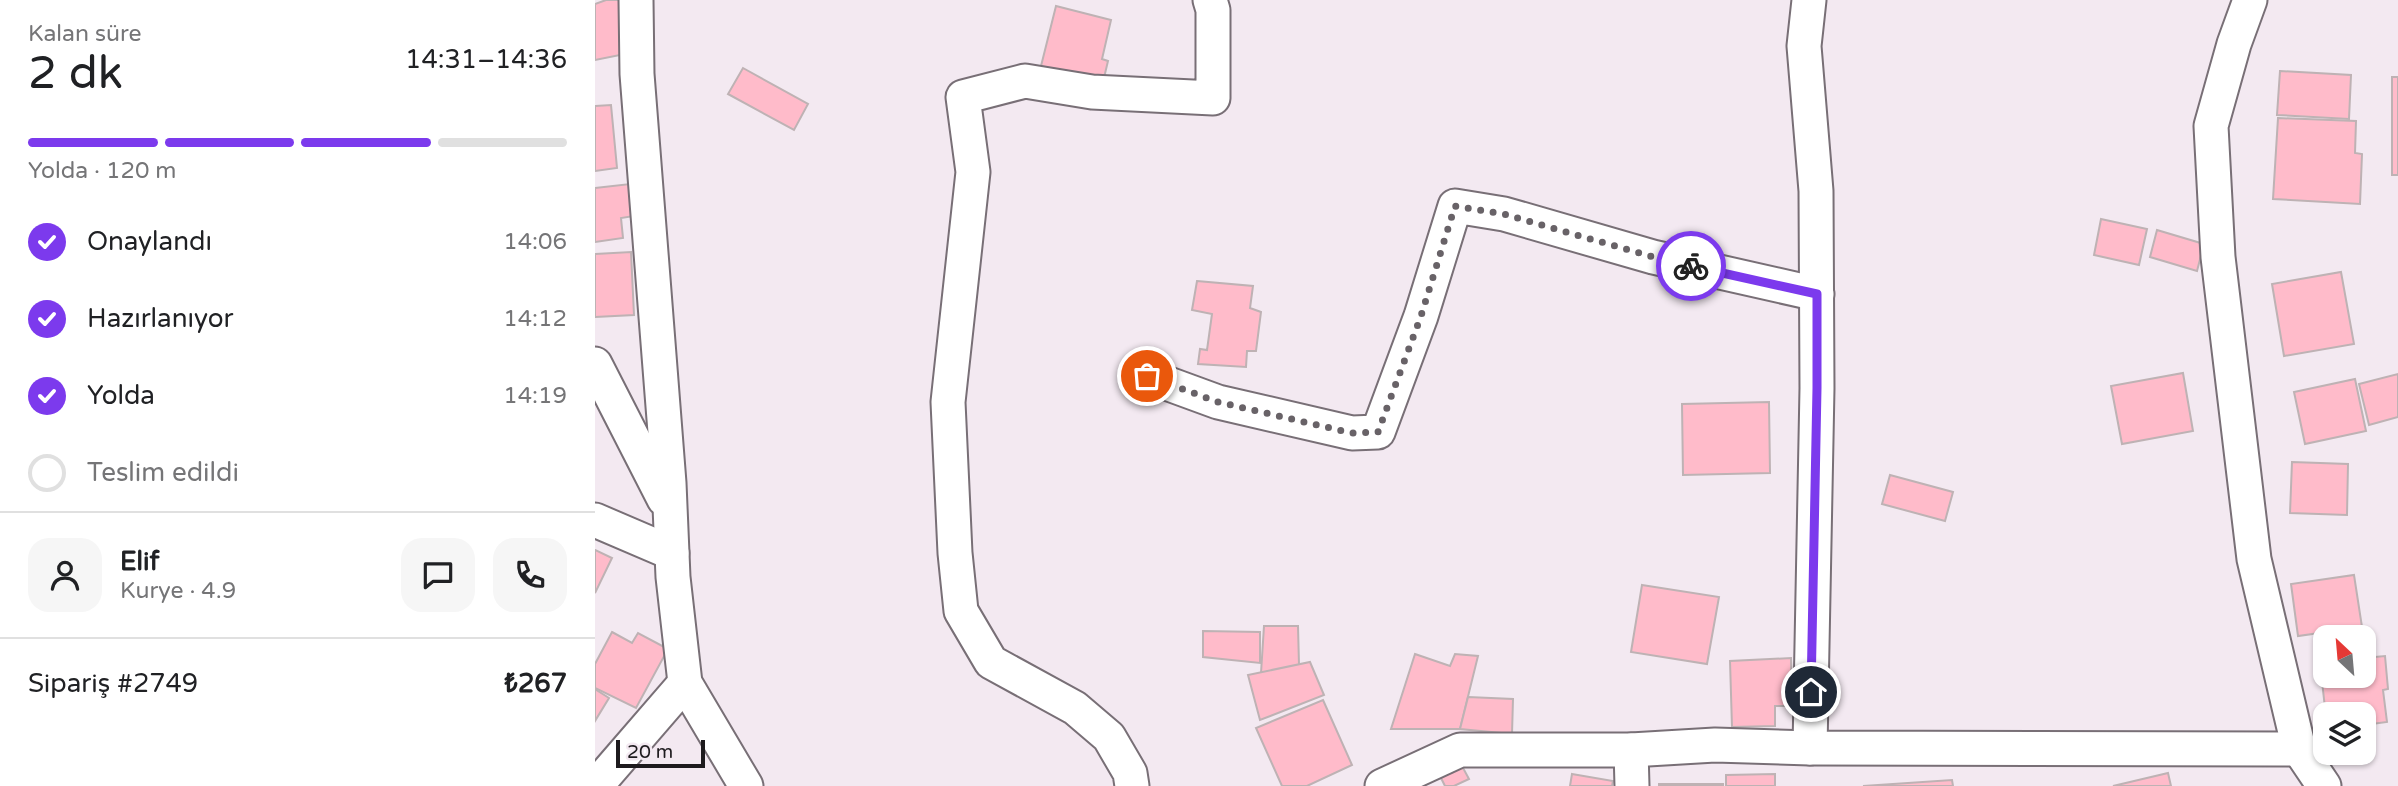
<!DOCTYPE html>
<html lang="tr">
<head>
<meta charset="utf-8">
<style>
  :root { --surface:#fff; --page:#f6f6f6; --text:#202124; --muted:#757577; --line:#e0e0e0; --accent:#7c3aed }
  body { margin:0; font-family:"Varela Round",sans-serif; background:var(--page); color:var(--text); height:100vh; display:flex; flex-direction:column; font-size:26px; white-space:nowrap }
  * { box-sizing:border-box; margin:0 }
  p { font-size:23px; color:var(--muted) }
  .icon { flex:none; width:38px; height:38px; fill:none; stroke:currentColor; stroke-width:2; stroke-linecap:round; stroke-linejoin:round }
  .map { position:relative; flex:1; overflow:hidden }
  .panel { display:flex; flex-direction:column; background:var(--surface); width:595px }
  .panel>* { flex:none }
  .needle { width:46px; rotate:334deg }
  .tools { position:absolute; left:1718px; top:625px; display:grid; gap:14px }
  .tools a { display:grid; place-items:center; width:63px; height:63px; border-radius:14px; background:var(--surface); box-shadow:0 2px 5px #0004; font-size:35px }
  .scale { position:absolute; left:21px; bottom:18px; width:89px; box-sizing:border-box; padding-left:7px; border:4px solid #1d1a1d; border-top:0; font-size:19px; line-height:24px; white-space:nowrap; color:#1d1a1d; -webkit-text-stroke:5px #f3e9f1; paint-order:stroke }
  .pin { position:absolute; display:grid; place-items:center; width:60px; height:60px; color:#fff; margin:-30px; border:4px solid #fff; border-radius:50%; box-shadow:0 2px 7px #0007 }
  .courier { position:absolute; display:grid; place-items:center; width:70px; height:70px; margin:-35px; border:5px solid #7c3aed; border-radius:50%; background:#fff; color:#222; box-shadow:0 2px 9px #0007 }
  .summary em { font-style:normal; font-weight:600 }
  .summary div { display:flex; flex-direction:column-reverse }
  .summary { display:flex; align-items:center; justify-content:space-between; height:119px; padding:0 28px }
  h1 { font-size:46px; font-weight:600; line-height:52px }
  .bar { display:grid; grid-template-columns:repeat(4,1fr); gap:10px 7px; align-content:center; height:84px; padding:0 28px }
  .bar i { height:9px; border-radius:5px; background:var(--line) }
  .bar .current { background:var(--accent) }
  .bar p { grid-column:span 4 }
  .line { display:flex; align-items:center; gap:18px; padding:0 28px; border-top:2px solid var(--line) }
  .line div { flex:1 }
  .round { display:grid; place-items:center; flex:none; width:74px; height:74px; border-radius:21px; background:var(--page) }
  ol { padding:0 28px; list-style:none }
  li { display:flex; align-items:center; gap:21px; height:77px }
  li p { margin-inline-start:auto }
  li .icon { padding:7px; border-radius:50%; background:var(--accent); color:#fff; stroke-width:4 }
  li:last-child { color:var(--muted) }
  li i { width:38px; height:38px; border:4px solid var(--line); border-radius:50% }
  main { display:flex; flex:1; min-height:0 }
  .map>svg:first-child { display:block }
  .building { fill:#ffbbca; stroke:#beb2b4; stroke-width:2 }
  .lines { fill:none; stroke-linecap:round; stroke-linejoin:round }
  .minor-casing { stroke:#786f76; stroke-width:37 }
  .minor { stroke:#fff; stroke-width:33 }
  .done { stroke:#686267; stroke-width:7; stroke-dasharray:0 12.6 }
  .route { stroke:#7c3aed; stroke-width:9 }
</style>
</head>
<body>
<main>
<section class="panel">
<div class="summary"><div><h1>2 dk</h1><p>Kalan süre</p></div><em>14:31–14:36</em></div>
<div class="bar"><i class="current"></i><i class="current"></i><i class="current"></i><i></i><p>Yolda · 120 m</p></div>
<ol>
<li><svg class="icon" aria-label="check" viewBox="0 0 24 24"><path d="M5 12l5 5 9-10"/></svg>Onaylandı<p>14:06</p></li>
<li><svg class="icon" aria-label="check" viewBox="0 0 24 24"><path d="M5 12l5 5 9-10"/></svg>Hazırlanıyor<p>14:12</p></li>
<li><svg class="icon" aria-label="check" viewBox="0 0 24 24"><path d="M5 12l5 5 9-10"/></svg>Yolda<p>14:19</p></li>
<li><i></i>Teslim edildi</li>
</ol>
<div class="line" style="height:126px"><a class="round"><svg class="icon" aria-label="person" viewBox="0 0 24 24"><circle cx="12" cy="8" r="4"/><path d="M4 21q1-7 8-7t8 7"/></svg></a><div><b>Elif</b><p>Kurye · 4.9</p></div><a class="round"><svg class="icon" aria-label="chat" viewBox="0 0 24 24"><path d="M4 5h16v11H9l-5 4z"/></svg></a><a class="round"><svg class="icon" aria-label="phone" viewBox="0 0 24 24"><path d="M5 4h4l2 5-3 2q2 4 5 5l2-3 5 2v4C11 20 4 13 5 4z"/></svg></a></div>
<div class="line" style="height:91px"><div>Sipariş #2749</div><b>₺267</b></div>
</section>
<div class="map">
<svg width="1803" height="786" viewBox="0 0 1803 786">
  <rect width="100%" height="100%" fill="#f3e9f1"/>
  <!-- building -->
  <g class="building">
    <polygon points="11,0 29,0 35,53 0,60 0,4"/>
    <polygon points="461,6 516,20 507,59 513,61 508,82 446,66"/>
    <polygon points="148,68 213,104 199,130 133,94"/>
    <polygon points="1685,71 1756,75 1754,119 1682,115"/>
    <rect x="1797" y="77" width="6" height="98"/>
    <polygon points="16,105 22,168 0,171 0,106"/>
    <polygon points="1683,118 1761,121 1760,153 1767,154 1765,204 1678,199"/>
    <polygon points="35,184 39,216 26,218 28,238 0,242 0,188"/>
    <polygon points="1506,219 1552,229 1544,265 1499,255"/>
    <polygon points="1562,230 1609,244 1602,271 1555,257"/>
    <polygon points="36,252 39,315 0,317 0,254"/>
    <polygon points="1746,272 1759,344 1689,356 1677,284"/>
    <polygon points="602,281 658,286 655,308 666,312 661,351 652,351 651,367 603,364 605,349 612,350 617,314 597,310"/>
    <polygon points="1588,373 1598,431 1527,444 1516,386"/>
    <polygon points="1803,374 1803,417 1774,425 1764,384"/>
    <polygon points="1760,379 1771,431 1710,444 1699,392"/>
    <polygon points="1174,402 1175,473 1088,475 1087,404"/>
    <polygon points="1697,462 1753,464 1752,515 1695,513"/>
    <polygon points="1295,475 1358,492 1350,521 1287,504"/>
    <polygon points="0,550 17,558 0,593"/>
    <polygon points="1759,575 1767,627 1703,636 1696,584"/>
    <polygon points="1047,585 1124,597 1112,664 1036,652"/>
    <polygon points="669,626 703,626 704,665 666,673"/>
    <polygon points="608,631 665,632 665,663 608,657"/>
    <polygon points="17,632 37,643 43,633 73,649 41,708 0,688 0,664"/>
    <polygon points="820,654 855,666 860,654 883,656 865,729 796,729"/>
    <polygon points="1790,656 1793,689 1788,690 1792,722 1769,725 1769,714 1731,714 1731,717 1725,663 1731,662 1731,676 1769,676 1769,658"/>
    <polygon points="1196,658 1197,706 1180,706 1180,726 1137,727 1135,661"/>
    <polygon points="715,662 729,695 665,720 653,675"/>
    <polygon points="0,689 14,698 0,721"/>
    <polygon points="873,697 918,699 917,734 865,729"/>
    <polygon points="728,700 757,765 712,786 687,786 661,728"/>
    <polygon points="867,766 874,779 859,786 850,786 844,774 849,772 852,774"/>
    <polygon points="1573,773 1576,786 1518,786"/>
    <polygon points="977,774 1018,781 1017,786 975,786"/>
    <polygon points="1180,774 1180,786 1131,786 1131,775"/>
    <polygon points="1357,780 1358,786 1268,786"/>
    <rect x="1064" y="784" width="64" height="2"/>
  </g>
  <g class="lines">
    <defs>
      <g id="minor">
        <polyline points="41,0 42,74 74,483 78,577 90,683 151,786"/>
        <polyline points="1214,0 1209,46 1221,191 1222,388 1215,748"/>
        <polyline points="1655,0 1639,44 1616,126 1623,257 1659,559 1704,749 1729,786"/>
        <polyline points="0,364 69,499"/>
        <polyline points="552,376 623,402 757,433 783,432 826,316 860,206 909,214 1058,257 1222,294"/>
        <polyline points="0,520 77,553"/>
        <polyline points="1036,750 1037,786"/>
        <polyline points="1,786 90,683"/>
        <polyline points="537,786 535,773 514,737 480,708 396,662 366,611 360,553 353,402 378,172 368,97 430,81 497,92 618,98 618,10 615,0"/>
        <polyline points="787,786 865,750 1036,750 1120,745 1215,748 1704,749"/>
      </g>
    </defs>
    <!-- minor casing -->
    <use href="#minor" class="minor-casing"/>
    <!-- minor -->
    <use href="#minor" class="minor"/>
  </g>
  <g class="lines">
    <!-- done -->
    <polyline class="done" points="552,376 623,402 757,433 783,432 826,316 860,206 909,214 1058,257 1096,266"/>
    <!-- route -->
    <polyline class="route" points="1096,266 1222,294 1222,388 1216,692"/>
  </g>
</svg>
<div class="tools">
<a><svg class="needle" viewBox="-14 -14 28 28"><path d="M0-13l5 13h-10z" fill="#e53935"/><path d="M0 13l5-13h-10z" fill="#757577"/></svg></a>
<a><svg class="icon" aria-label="layers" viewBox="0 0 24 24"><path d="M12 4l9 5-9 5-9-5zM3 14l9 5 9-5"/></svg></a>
</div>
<div class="scale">20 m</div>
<div class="pin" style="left:552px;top:376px;background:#ea580c"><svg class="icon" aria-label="bag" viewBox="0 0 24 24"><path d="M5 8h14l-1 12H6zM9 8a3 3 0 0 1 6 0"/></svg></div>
<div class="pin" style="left:1216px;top:692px;background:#1f2937"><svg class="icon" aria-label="home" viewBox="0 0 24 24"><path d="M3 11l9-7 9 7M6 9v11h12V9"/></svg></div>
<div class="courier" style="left:1096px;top:266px"><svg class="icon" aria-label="bike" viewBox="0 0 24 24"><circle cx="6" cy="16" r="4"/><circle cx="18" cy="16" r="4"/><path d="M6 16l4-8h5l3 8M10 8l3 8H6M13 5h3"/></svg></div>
</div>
</main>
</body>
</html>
